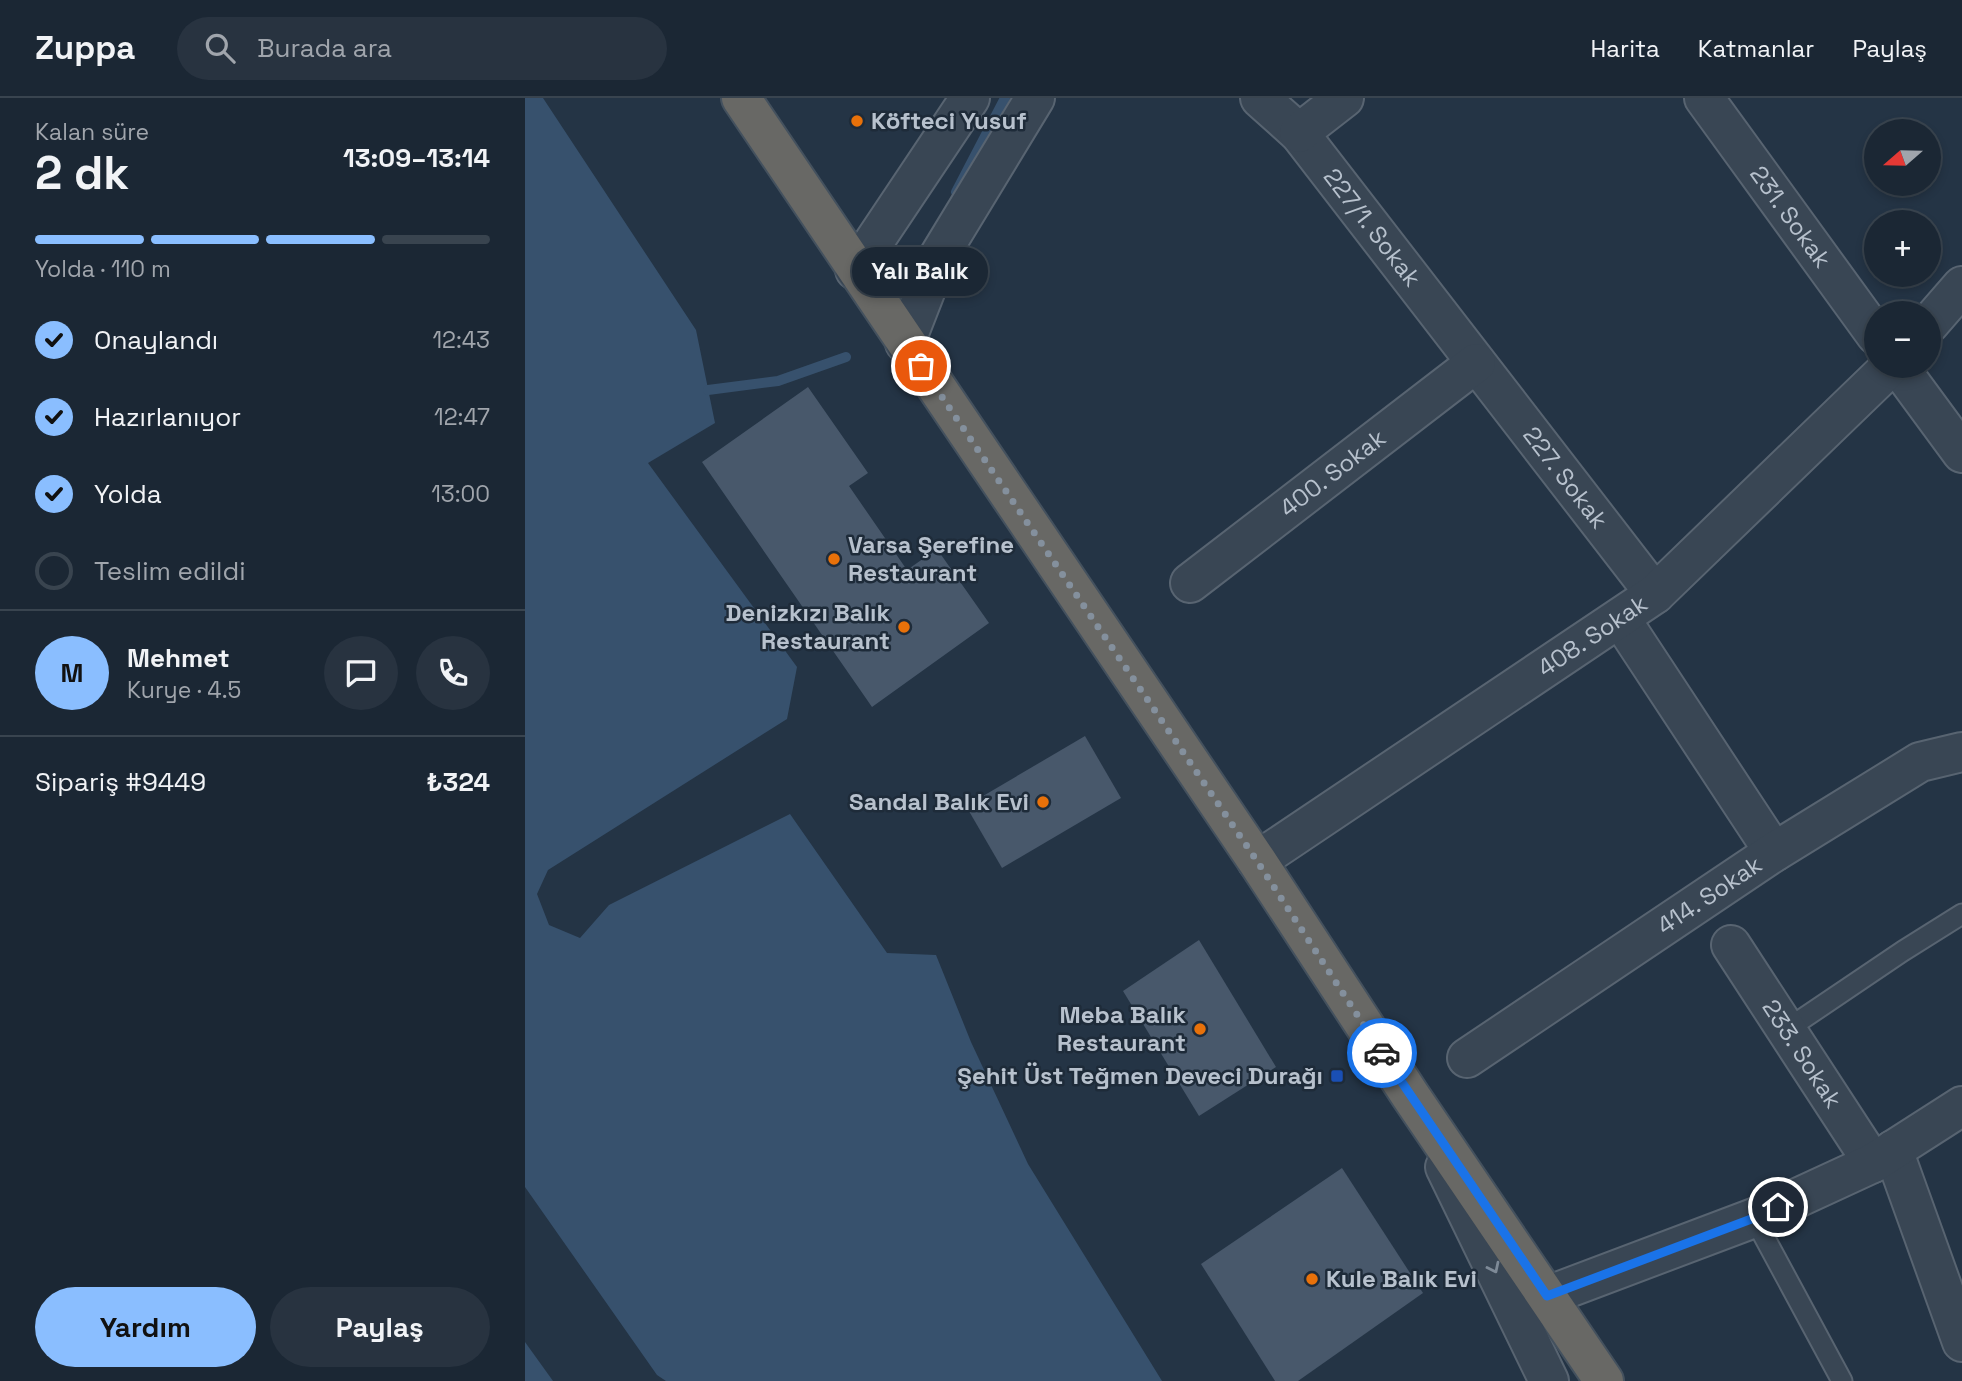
<!DOCTYPE html>
<html lang="tr">
<head>
<meta charset="utf-8">
<style>
  :root { --surface:#1b2734; --page:#283340; --text:#f1f3f6; --muted:#a0a5ac; --line:#39444f; --accent:#8abeff }
  body { margin:0; font-family:"Space Grotesk",sans-serif; background:var(--page); color:var(--text); height:100vh; display:flex; flex-direction:column; font-size:26px; white-space:nowrap }
  * { box-sizing:border-box; margin:0 }
  p { font-size:23px; color:var(--muted) }
  .icon { flex:none; width:38px; height:38px; fill:none; stroke:currentColor; stroke-width:2; stroke-linecap:round; stroke-linejoin:round }
  .map { position:relative; flex:1; overflow:hidden }
  .drawer { display:flex; flex-direction:column; background:var(--surface); width:525px }
  .drawer>* { flex:none }
  .needle { width:46px; rotate:250deg }
  .tools { position:absolute; left:1339px; top:21px; display:grid; gap:14px }
  .tools a { display:grid; place-items:center; width:77px; height:77px; border-radius:50%; background:var(--surface); box-shadow:0 4px 10px #0003,0 0 0 2px var(--line); font-size:35px }
  .pin { position:absolute; display:grid; place-items:center; width:60px; height:60px; color:#fff; margin:-30px; border:4px solid #fff; border-radius:50%; box-shadow:0 2px 7px #0007 }
  .courier { position:absolute; display:grid; place-items:center; width:70px; height:70px; margin:-35px; border:5px solid #1a73e8; border-radius:50%; background:#fff; color:#222; box-shadow:0 2px 9px #0007 }
  .bubble { position:absolute; height:49px; border-radius:24px; background:var(--surface); box-shadow:0 4px 10px #0003,0 0 0 2px var(--line); font-size:23px; font-weight:600; line-height:49px; text-align:center }
  .head em { font-style:normal; font-weight:600 }
  .head div { display:flex; flex-direction:column-reverse }
  .head { display:flex; align-items:center; justify-content:space-between; height:119px; padding:0 35px }
  h1 { font-size:46px; font-weight:600; line-height:52px }
  .bar { display:grid; grid-template-columns:repeat(4,1fr); gap:10px 7px; align-content:center; height:84px; padding:0 35px }
  .bar i { height:9px; border-radius:5px; background:var(--line) }
  .bar .on { background:var(--accent) }
  .bar p { grid-column:span 4 }
  .line { display:flex; align-items:center; gap:18px; padding:0 35px; border-top:2px solid var(--line) }
  .line div { flex:1 }
  .round { display:grid; place-items:center; flex:none; width:74px; height:74px; border-radius:37px; background:var(--page) }
  ol { padding:0 35px; list-style:none }
  li { display:flex; align-items:center; gap:21px; height:77px }
  li p { margin-inline-start:auto }
  li .icon { padding:7px; border-radius:50%; background:var(--accent); color:#111; stroke-width:4 }
  li:last-child { color:var(--muted) }
  li i { width:38px; height:38px; border:4px solid var(--line); border-radius:50% }
  .cta { display:flex; gap:14px; margin-top:auto; padding:14px 35px }
  .cta a { flex:1; height:80px; border-radius:42px; background:var(--accent); color:#111; font-size:28px; font-weight:600; line-height:80px; text-align:center }
  .cta a+a { background:var(--page); color:var(--text) }
  header { display:flex; align-items:center; gap:42px; box-sizing:border-box; height:98px; padding:0 35px; background:var(--surface); border-bottom:2px solid var(--line) }
  header strong { font-size:33px }
  nav { display:flex; gap:38px; margin-inline-start:auto; font-size:24px }
  .search { width:490px; height:63px; background:var(--page); display:flex; align-items:center; gap:18px; box-sizing:border-box; padding:0 24px; border-radius:38px; color:var(--muted); font-size:26px }
  main { display:flex; flex:1; min-height:0 }
  .map>svg:first-child { display:block }
  .water { fill:#37516d }
  .lines { fill:none; stroke-linecap:round; stroke-linejoin:round }
  .stream { stroke:#37516d; stroke-width:10 }
  .building { fill:#48586b }
  .service-casing { stroke:#586471; stroke-width:23 }
  .minor-casing { stroke:#586471; stroke-width:42 }
  .trunk-casing { stroke:#44515e; stroke-width:42 }
  .service { stroke:#394654; stroke-width:19 }
  .minor { stroke:#394654; stroke-width:38 }
  .trunk { stroke:#686865; stroke-width:38 }
  .oneway { stroke:#7e8a97 }
  .done { stroke:#84909d; stroke-width:7; stroke-dasharray:0 12.6 }
  .route { stroke:#1a73e8; stroke-width:9 }
  .food-dot { fill:#e8710a; stroke:#1e2b39; stroke-width:2.5 }
  .transit-dot { fill:#1a4fb4; stroke:#1e2b39; stroke-width:2.5 }
  .labels { text-anchor:middle; stroke-width:5; stroke-linejoin:round; paint-order:stroke }
  .poi-label { font-size:24px; font-weight:bold; fill:#b7c1cd; stroke:#1e2b39; text-anchor:end }
  .street-label { font-size:24px; fill:#b7c1cd; stroke:#1e2b39 }
</style>
</head>
<body>
<header>
<strong>Zuppa</strong>
<div class="search"><svg class="icon" aria-label="search" viewBox="0 0 24 24"><circle cx="10" cy="10" r="6"/><path d="M15 15l6 6"/></svg>Burada ara</div>
<nav><a>Harita</a><a>Katmanlar</a><a>Paylaş</a></nav>
</header>
<main>
<section class="drawer">
<div class="head"><div><h1>2 dk</h1><p>Kalan süre</p></div><em>13:09–13:14</em></div>
<div class="bar"><i class="on"></i><i class="on"></i><i class="on"></i><i></i><p>Yolda · 110 m</p></div>
<ol>
<li><svg class="icon" aria-label="check" viewBox="0 0 24 24"><path d="M5 12l5 5 9-10"/></svg>Onaylandı<p>12:43</p></li>
<li><svg class="icon" aria-label="check" viewBox="0 0 24 24"><path d="M5 12l5 5 9-10"/></svg>Hazırlanıyor<p>12:47</p></li>
<li><svg class="icon" aria-label="check" viewBox="0 0 24 24"><path d="M5 12l5 5 9-10"/></svg>Yolda<p>13:00</p></li>
<li><i></i>Teslim edildi</li>
</ol>
<div class="line" style="height:126px"><b class="round" style="background:var(--accent);color:#111">M</b><div><b>Mehmet</b><p>Kurye · 4.5</p></div><a class="round"><svg class="icon" aria-label="chat" viewBox="0 0 24 24"><path d="M4 5h16v11H9l-5 4z"/></svg></a><a class="round"><svg class="icon" aria-label="phone" viewBox="0 0 24 24"><path d="M5 4h4l2 5-3 2q2 4 5 5l2-3 5 2v4C11 20 4 13 5 4z"/></svg></a></div>
<div class="line" style="height:91px"><div>Sipariş #9449</div><b>₺324</b></div>
<div class="cta"><a>Yardım</a><a>Paylaş</a></div>
</section>
<div class="map">
<svg width="1437" height="1283" viewBox="0 0 1437 1283">
  <rect width="100%" height="100%" fill="#243445"/>
  <!-- water -->
  <g class="water">
    <polygon points="0,0 18,0 171,232 190,325 123,365 272,569 262,621 23,772 12,796 24,827 55,840 84,807 265,716 362,855 411,857 446,944 503,1066 637,1283 141,1283 132,1277 0,1089"/>
    <polygon points="0,1244 28,1283 0,1283"/>
  </g>
  <g class="lines">
    <!-- stream -->
    <g class="stream">
      <polyline points="431,94 480,0"/>
      <polyline points="183,292 253,283 321,259"/>
    </g>
  </g>
  <!-- building -->
  <g class="building">
    <polygon points="283,289 343,375 324,388 382,472 412,451 464,525 347,609 177,364"/>
    <polygon points="560,638 596,700 477,770 441,708"/>
    <polygon points="674,842 751,969 674,1018 598,893"/>
    <polygon points="817,1070 898,1195 773,1283 750,1283 676,1166"/>
  </g>
  <g class="lines">
    <defs>
      <g id="service">
        <polyline points="1261,932 1378,853 1437,816"/>
        <polyline points="1229,1120 1317,1283"/>
      </g>
      <g id="minor">
        <path id="s1" d="M735,0L774,35L1130,496"/>
        <path id="s2" d="M1179,0L1351,237"/>
        <polyline points="774,35 819,0"/>
        <polyline points="330,172 445,0"/>
        <polyline points="1404,226 1437,188"/>
        <polyline points="380,245 414,158 510,0"/>
        <polyline points="1373,268 1437,355"/>
        <path id="s3" d="M665,485L951,265"/>
        <polyline points="1095,520 1249,754"/>
        <path id="s4" d="M732,763L1130,496L1366,268"/>
        <path id="s5" d="M1206,847L1348,1065"/>
        <path id="s6" d="M942,960L1249,754L1395,664L1437,654"/>
        <polyline points="1368,1052 1437,1244"/>
        <polyline points="920,1069 1024,1283"/>
        <polyline points="1022,1198 1229,1120 1348,1065 1437,1008"/>
      </g>
      <polyline id="trunk" points="216,0 732,763 885,997 1079,1283"/>
    </defs>
    <!-- service casing -->
    <use href="#service" class="service-casing"/>
    <!-- minor casing -->
    <use href="#minor" class="minor-casing"/>
    <!-- trunk casing -->
    <use href="#trunk" class="trunk-casing"/>
    <!-- service -->
    <use href="#service" class="service"/>
    <!-- minor -->
    <use href="#minor" class="minor"/>
    <!-- trunk -->
    <use href="#trunk" class="trunk"/>
  </g>
  <!-- one-way arrows -->
  <defs><path id="oneway-chevron" d="M-2-3.5L2.5 0L-2 3.5" fill="none" stroke-width="1.6" stroke-linecap="round" stroke-linejoin="round" transform="scale(1.75)"/></defs>
  <use class="oneway" href="#oneway-chevron" transform="translate(969 1170) rotate(64)"/>
  <g class="lines">
    <!-- done -->
    <polyline class="done" points="396,268 732,763 857,955"/>
    <!-- route -->
    <polyline class="route" points="857,955 1022,1198 1229,1120 1253,1109"/>
  </g>
  <!-- markers -->
  <g class="food-dot">
    <circle cx="332" cy="23" r="7"/>
    <circle cx="309" cy="461" r="7"/>
    <circle cx="379" cy="529" r="7"/>
    <circle cx="518" cy="704" r="7"/>
    <circle cx="675" cy="931" r="7"/>
    <circle cx="787" cy="1181" r="7"/>
  </g>
  <rect class="transit-dot" x="805" y="971" width="14" height="14" rx="3.5"/>
  <g class="labels">
    <!-- poi labels -->
    <g class="poi-label">
      <text x="346" y="31" text-anchor="start">Köfteci Yusuf</text>
      <text x="323" y="455" text-anchor="start">Varsa Şerefine<tspan x="323" dy="28">Restaurant</tspan></text>
      <text x="365" y="523">Denizkızı Balık<tspan x="365" dy="28">Restaurant</tspan></text>
      <text x="504" y="712">Sandal Balık Evi</text>
      <text x="661" y="925">Meba Balık<tspan x="661" dy="28">Restaurant</tspan></text>
      <text x="798" y="986">Şehit Üst Teğmen Deveci Durağı</text>
      <text x="801" y="1189" text-anchor="start">Kule Balık Evi</text>
    </g>
    <!-- street labels -->
    <g class="street-label">
      <text dy="8" stroke="none"><textPath href="#s2" startOffset="147">231. Sokak</textPath></text>
      <text dy="8" stroke="none"><textPath href="#s1" startOffset="172">227/1. Sokak</textPath></text>
      <text dy="8" stroke="none"><textPath href="#s3" startOffset="180">400. Sokak</textPath></text>
      <text dy="8" stroke="none"><textPath href="#s1" startOffset="488">227. Sokak</textPath></text>
      <text dy="8" stroke="none"><textPath href="#s4" startOffset="404">408. Sokak</textPath></text>
      <text dy="8" stroke="none"><textPath href="#s6" startOffset="292">414. Sokak</textPath></text>
      <text dy="8" stroke="none"><textPath href="#s5" startOffset="130">233. Sokak</textPath></text>
    </g>
  </g>
</svg>
<div class="tools">
<a><svg class="needle" viewBox="-14 -14 28 28"><path d="M0-13l5 13h-10z" fill="#e53935"/><path d="M0 13l5-13h-10z" fill="#a0a5ac"/></svg></a>
<a>+</a>
<a>−</a>
</div>
<div class="pin" style="left:396px;top:268px;background:#ea580c"><svg class="icon" aria-label="bag" viewBox="0 0 24 24"><path d="M5 8h14l-1 12H6zM9 8a3 3 0 0 1 6 0"/></svg></div>
<div class="pin" style="left:1253px;top:1109px;background:#1f2937"><svg class="icon" aria-label="home" viewBox="0 0 24 24"><path d="M3 11l9-7 9 7M6 9v11h12V9"/></svg></div>
<div class="courier" style="left:857px;top:955px"><svg class="icon" aria-label="car" viewBox="0 0 24 24"><path d="M5 17H2v-5l4-1 3-4h7l3 4 3 1v5h-3M9 17h6M6 11h13"/><circle cx="7" cy="17" r="2"/><circle cx="17" cy="17" r="2"/></svg></div>
<div class="bubble" style="left:327px;top:149px;width:136px">Yalı Balık</div>
</div>
</main>
</body>
</html>
